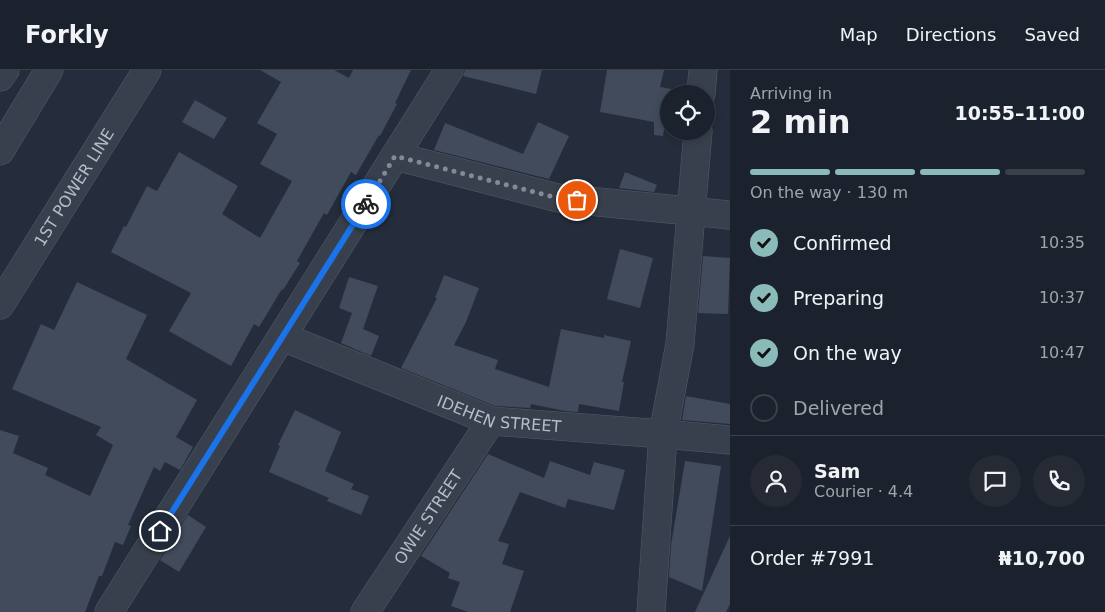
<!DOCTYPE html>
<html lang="en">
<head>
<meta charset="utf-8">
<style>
  :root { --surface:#1c222d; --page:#252a35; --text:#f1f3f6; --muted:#a0a4aa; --line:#3a3f49; --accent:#8bbbb9 }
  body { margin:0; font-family:"DejaVu Sans",sans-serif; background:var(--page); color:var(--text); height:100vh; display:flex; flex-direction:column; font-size:19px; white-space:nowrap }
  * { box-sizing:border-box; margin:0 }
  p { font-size:16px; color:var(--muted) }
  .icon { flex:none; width:28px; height:28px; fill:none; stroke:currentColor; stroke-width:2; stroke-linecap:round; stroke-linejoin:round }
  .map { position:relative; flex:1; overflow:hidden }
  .details { display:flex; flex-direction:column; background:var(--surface); width:375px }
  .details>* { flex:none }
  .buttons { position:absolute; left:660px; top:15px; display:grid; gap:10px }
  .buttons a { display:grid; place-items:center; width:55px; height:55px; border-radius:50%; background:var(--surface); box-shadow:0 2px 8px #0003,0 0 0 1px var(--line); font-size:25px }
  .pin { position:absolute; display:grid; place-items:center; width:42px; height:42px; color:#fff; margin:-21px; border:2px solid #fff; border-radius:50%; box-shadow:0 1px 5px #0007 }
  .courier { position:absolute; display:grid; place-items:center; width:50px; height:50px; margin:-25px; border:4px solid #1a73e8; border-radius:50%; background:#fff; color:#222; box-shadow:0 1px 6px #0007 }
  .headline em { font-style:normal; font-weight:600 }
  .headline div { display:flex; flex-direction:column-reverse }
  .headline { display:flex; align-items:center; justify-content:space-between; height:85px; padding:0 20px }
  h1 { font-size:32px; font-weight:600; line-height:38px }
  .bar { display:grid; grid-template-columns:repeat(4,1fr); gap:8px 5px; align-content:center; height:60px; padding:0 20px }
  .bar i { height:6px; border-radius:4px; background:var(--line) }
  .bar .current { background:var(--accent) }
  .bar p { grid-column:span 4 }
  .line { display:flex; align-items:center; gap:12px; padding:0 20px; border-top:1px solid var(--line) }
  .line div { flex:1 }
  .round { display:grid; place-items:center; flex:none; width:52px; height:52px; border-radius:26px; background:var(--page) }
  ol { padding:0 20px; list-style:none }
  li { display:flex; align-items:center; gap:15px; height:55px }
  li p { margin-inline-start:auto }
  li .icon { padding:5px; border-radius:50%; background:var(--accent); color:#111; stroke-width:4 }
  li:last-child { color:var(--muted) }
  li i { width:28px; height:28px; border:2px solid var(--line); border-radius:50% }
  header { display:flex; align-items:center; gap:30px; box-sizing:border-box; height:70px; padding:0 25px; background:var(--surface); border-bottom:1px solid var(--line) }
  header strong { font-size:24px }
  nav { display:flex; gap:28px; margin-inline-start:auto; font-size:18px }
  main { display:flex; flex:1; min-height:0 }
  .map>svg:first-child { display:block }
  .building { fill:#414b5b }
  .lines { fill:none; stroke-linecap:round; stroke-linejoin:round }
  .minor-casing { stroke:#545b68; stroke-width:29 }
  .minor { stroke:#39404d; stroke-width:28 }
  .done { stroke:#838997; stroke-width:5; stroke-dasharray:0 9 }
  .route { stroke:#1a73e8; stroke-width:6 }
  .labels { text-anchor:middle; stroke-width:4; stroke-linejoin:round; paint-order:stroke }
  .street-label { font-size:16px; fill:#b5bbc8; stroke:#1e2532 }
</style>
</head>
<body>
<header>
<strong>Forkly</strong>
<nav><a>Map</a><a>Directions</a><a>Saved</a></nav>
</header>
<main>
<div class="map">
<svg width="730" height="542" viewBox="0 0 730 542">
  <rect width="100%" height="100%" fill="#252d3c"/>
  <!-- building -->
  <g class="building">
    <polygon points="260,0 334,0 349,8 353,0 411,0 395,33 397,34 380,66 379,65 356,105 351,102 327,145 324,143 297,191 300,193 283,220 282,219 259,257 254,254 231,296 169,261 191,223 111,182 124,156 126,157 147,116 157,121 179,82 238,116 222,144 260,168 292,111 260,94 277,64 257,53 281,12"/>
    <polygon points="465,0 542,0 536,24 463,6"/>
    <polygon points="607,0 664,0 660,17 671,19 670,24 669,24 669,31 663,66 654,65 654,52 600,42"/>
    <polygon points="195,30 227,48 214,69 182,52"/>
    <polygon points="538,52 569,66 549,109 434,80 445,53 523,84"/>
    <polygon points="625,102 657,115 654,122 619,118"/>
    <polygon points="620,179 653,188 640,238 607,229"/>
    <polygon points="703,186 730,188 728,244 698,243"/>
    <polygon points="444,205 479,218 466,252 454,275 498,290 495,299 549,317 561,259 604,268 604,265 631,271 622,312 624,312 619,341 579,334 578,342 565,341 531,334 530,338 495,336 401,298 437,228 435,228"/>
    <polygon points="349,207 378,216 363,259 379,266 371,286 341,273 352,243 339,238"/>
    <polygon points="77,212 147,245 126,289 197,330 176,367 193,377 180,400 165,392 160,401 154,397 128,455 131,456 123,475 115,472 102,506 99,506 85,542 0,542 0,360 19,366 13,383 48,398 45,405 90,426 113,375 96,365 101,357 12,319 41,254 54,260"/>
    <polygon points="686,326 730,334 730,354 682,350"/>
    <polygon points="295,340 341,362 325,401 354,414 351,419 369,426 361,445 327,431 329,428 269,402 280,376 278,375"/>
    <polygon points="488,384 544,408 550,391 590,405 594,392 625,400 614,440 568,429 565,438 520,422 498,471 509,474 502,494 524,501 510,542 468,542 451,536 460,512 448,508 450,503 421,486"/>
    <polygon points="685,391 721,396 702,521 669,507 671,475"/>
    <polygon points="188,445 206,457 179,502 160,490"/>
    <polygon points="730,466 730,534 726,542 695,542"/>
  </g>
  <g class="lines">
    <defs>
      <g id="minor">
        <polyline points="0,7 5,0"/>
        <polyline points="701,24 703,0"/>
        <polyline points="0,81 49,0"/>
        <polyline points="395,86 558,128 730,145"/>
        <path id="s1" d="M0,235L147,0"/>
        <path id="s2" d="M283,267L491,351L663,364L730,370"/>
        <polyline points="109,542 449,0"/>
        <path id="s3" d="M365,542L491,351"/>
        <polyline points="651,542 663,364 680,274 698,61"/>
      </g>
    </defs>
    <!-- minor casing -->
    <use href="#minor" class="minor-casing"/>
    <!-- minor -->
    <use href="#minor" class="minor"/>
  </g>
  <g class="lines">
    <!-- done -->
    <polyline class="done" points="366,134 395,86 558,128 577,130"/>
    <!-- route -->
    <polyline class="route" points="160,461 366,134"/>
  </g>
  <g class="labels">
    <!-- street labels -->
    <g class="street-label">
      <text dy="6" stroke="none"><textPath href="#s1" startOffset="139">1ST POWER LINE</textPath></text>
      <text dy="6" stroke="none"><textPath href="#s2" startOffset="231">IDEHEN STREET</textPath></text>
      <text dy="6" stroke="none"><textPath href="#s3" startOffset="114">OWIE STREET</textPath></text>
    </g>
  </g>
</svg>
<div class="buttons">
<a><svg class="icon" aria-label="locate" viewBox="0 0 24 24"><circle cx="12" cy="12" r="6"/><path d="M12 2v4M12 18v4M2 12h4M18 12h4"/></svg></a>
</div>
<div class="pin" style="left:577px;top:130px;background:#ea580c"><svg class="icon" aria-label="bag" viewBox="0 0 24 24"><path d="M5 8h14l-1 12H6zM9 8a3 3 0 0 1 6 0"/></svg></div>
<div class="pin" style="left:160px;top:461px;background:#1f2937"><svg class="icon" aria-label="home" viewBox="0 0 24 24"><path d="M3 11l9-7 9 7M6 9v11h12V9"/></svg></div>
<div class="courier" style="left:366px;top:134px"><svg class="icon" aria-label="bike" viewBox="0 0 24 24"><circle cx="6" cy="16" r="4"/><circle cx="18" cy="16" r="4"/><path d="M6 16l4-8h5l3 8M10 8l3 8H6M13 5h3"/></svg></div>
</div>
<section class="details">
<div class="headline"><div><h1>2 min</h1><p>Arriving in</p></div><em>10:55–11:00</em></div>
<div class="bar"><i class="current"></i><i class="current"></i><i class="current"></i><i></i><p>On the way · 130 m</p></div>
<ol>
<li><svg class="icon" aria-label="check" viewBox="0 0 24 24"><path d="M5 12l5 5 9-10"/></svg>Confirmed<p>10:35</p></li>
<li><svg class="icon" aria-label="check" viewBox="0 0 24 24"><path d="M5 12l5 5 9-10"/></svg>Preparing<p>10:37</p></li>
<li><svg class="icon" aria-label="check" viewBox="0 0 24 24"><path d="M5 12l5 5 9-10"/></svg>On the way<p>10:47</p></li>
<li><i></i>Delivered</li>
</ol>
<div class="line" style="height:90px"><a class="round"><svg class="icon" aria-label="person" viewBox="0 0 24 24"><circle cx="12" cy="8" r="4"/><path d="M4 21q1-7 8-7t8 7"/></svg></a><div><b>Sam</b><p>Courier · 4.4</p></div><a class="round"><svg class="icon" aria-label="chat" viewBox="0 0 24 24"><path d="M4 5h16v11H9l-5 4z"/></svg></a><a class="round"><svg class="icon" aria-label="phone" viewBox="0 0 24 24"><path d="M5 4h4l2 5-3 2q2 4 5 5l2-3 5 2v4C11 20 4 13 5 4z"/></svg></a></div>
<div class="line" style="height:65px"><div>Order #7991</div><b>₦10,700</b></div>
</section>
</main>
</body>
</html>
